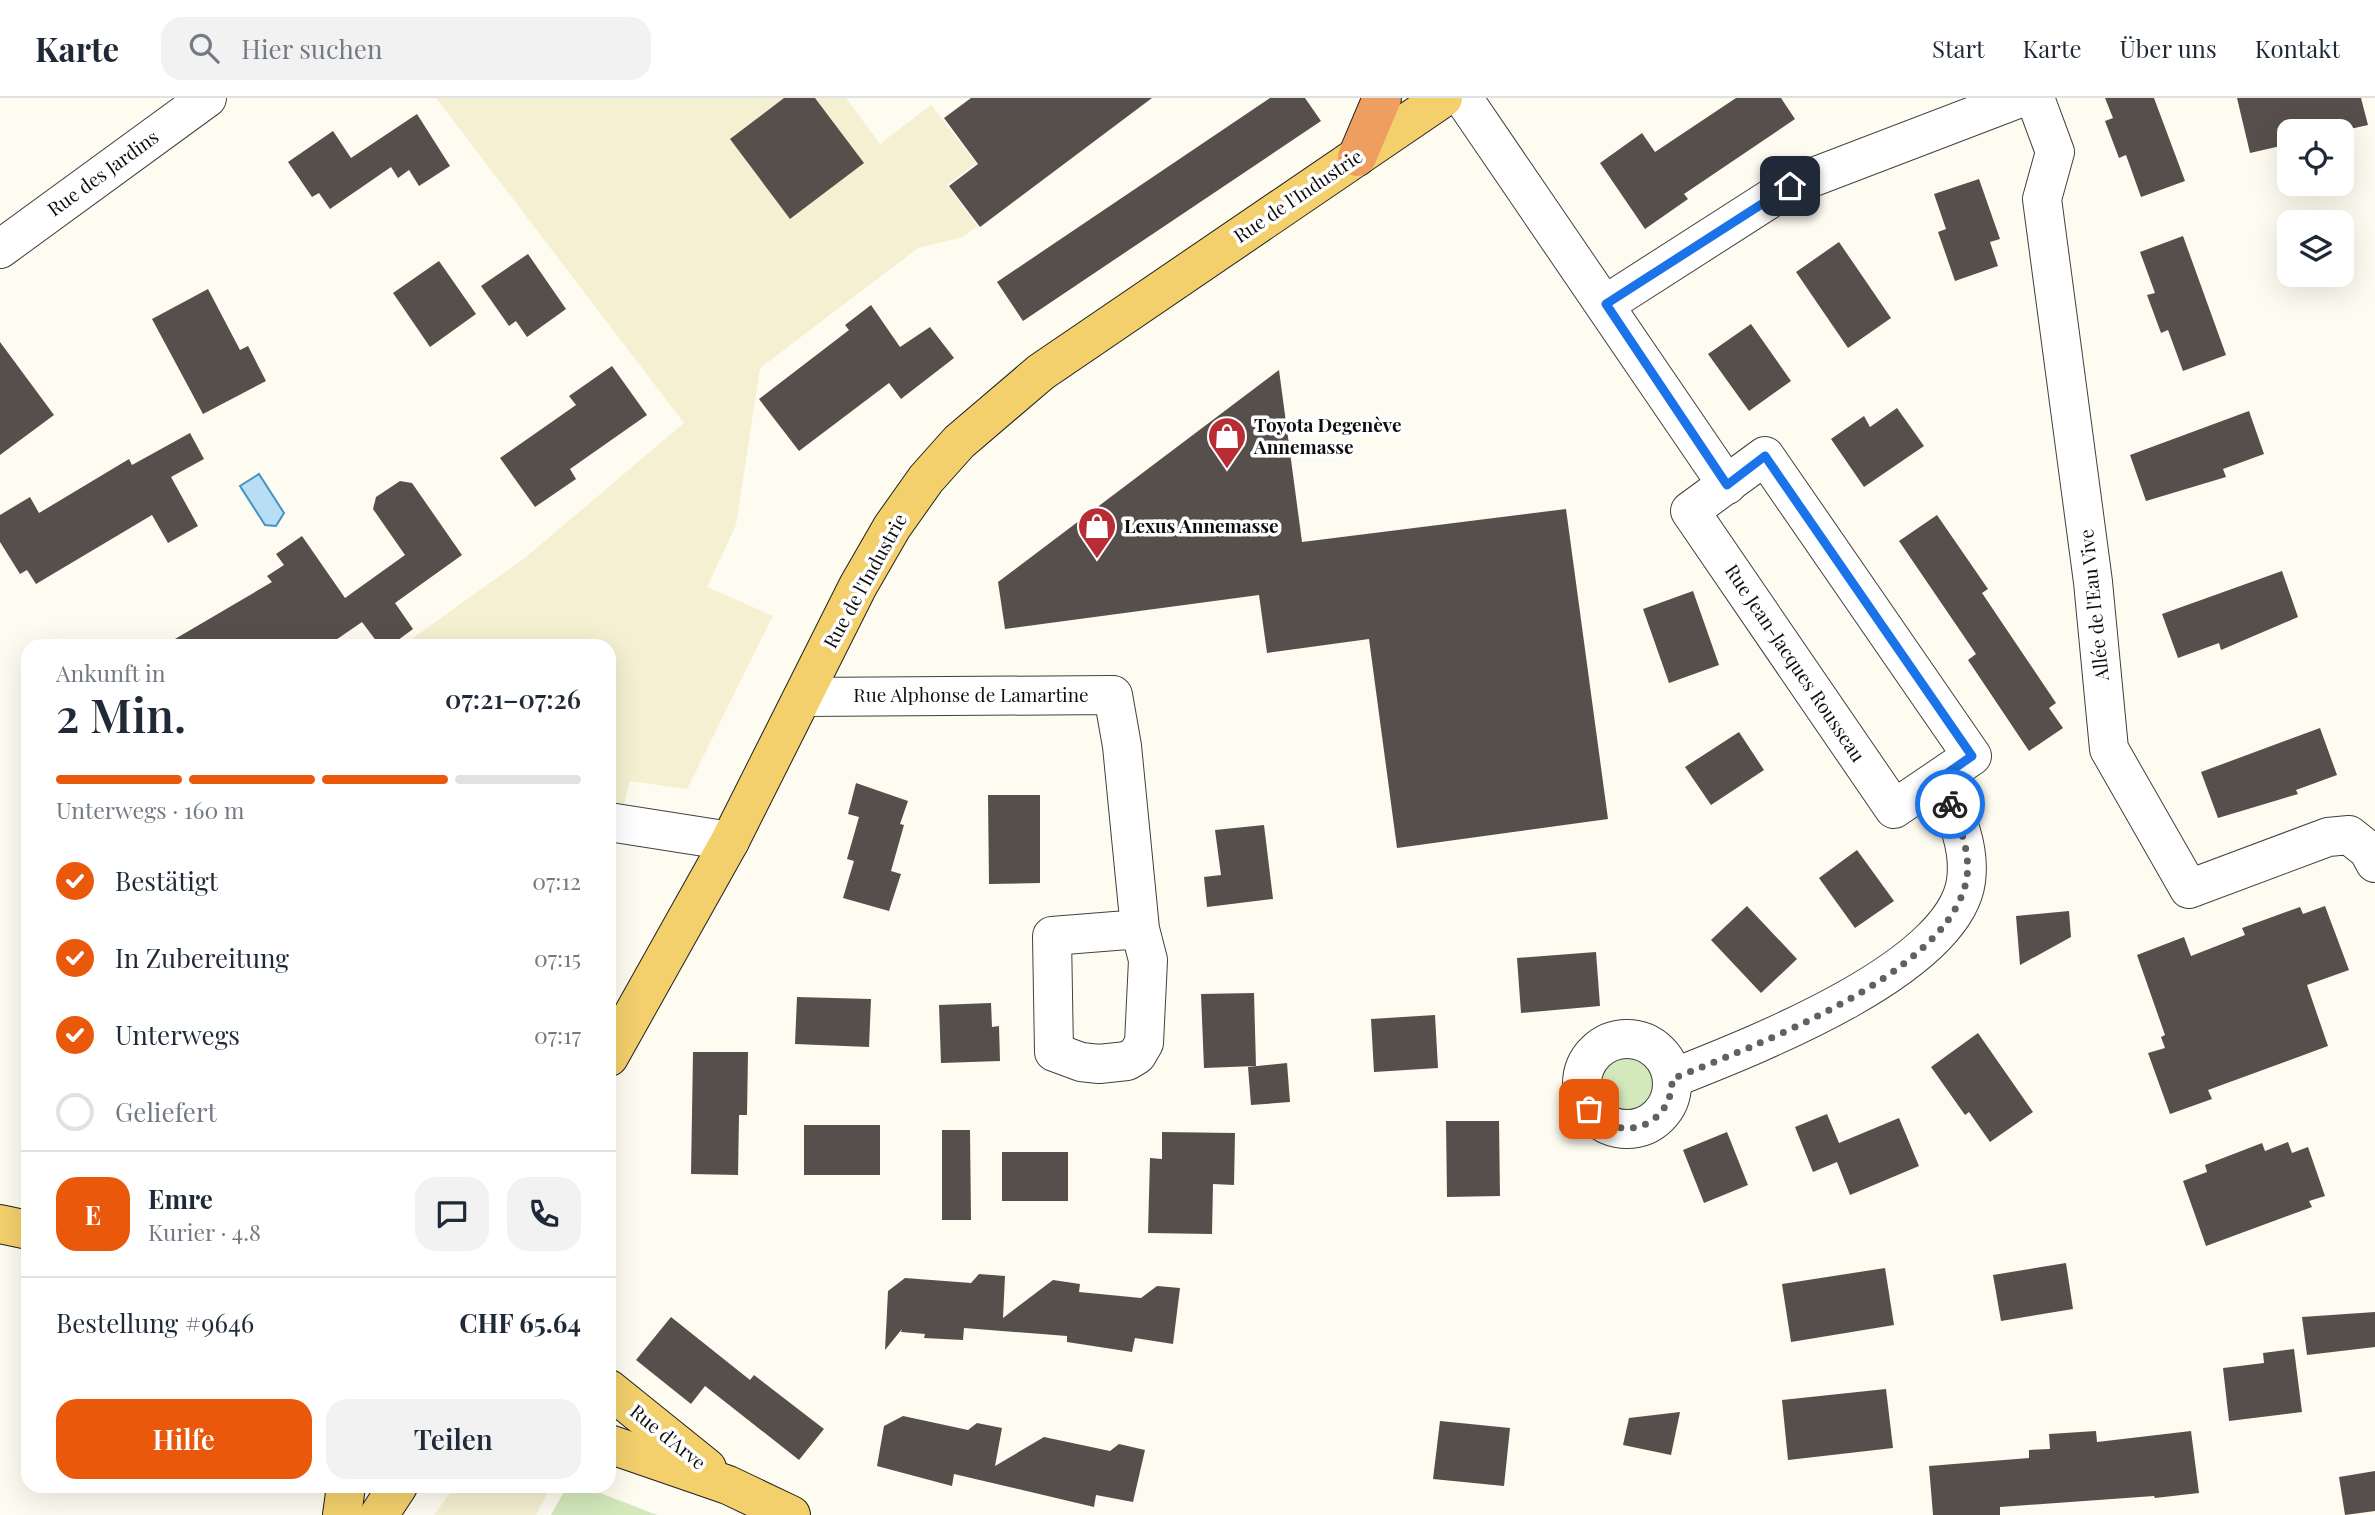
<!DOCTYPE html>
<html lang="de">
<head>
<meta charset="utf-8">
<style>
  :root { --surface:#fff; --page:#f2f2f3; --text:#1f2937; --muted:#747a83; --line:#e0e1e3; --accent:#ea580c }
  body { margin:0; font-family:"Playfair Display",serif; background:var(--page); color:var(--text); height:100vh; display:flex; flex-direction:column; font-size:26px; white-space:nowrap }
  * { box-sizing:border-box; margin:0 }
  p { font-size:23px; color:var(--muted) }
  .icon { flex:none; width:38px; height:38px; fill:none; stroke:currentColor; stroke-width:2; stroke-linecap:round; stroke-linejoin:round }
  .map { position:relative; flex:1; overflow:hidden }
  .sheet { position:absolute; left:21px; top:541px; width:595px; height:854px; display:flex; flex-direction:column; background:var(--surface); border-radius:21px; box-shadow:0 7px 28px #0002 }
  .sheet>* { flex:none }
  .controls { position:absolute; left:2277px; top:21px; display:grid; gap:14px }
  .controls a { display:grid; place-items:center; width:77px; height:77px; border-radius:14px; background:var(--surface); box-shadow:0 7px 28px #0002; font-size:35px }
  .pin { position:absolute; display:grid; place-items:center; width:60px; height:60px; color:#fff; margin:-30px; border-radius:14px; box-shadow:0 4px 10px #0006 }
  .courier { position:absolute; display:grid; place-items:center; width:70px; height:70px; margin:-35px; border:5px solid #1a73e8; border-radius:50%; background:#fff; color:#222; box-shadow:0 2px 9px #0007 }
  .head em { font-style:normal; font-weight:600 }
  .head div { display:flex; flex-direction:column-reverse }
  .head { display:flex; align-items:center; justify-content:space-between; height:119px; padding:0 35px }
  h1 { font-size:46px; font-weight:600; line-height:52px }
  .bar { display:grid; grid-template-columns:repeat(4,1fr); gap:10px 7px; align-content:center; height:84px; padding:0 35px }
  .bar i { height:9px; border-radius:5px; background:var(--line) }
  .bar .on { background:var(--accent) }
  .bar p { grid-column:span 4 }
  .line { display:flex; align-items:center; gap:18px; padding:0 35px; border-top:2px solid var(--line) }
  .line div { flex:1 }
  .round { display:grid; place-items:center; flex:none; width:74px; height:74px; border-radius:21px; background:var(--page) }
  ol { padding:0 35px; list-style:none }
  li { display:flex; align-items:center; gap:21px; height:77px }
  li p { margin-inline-start:auto }
  li .icon { padding:7px; border-radius:50%; background:var(--accent); color:#fff; stroke-width:4 }
  li:last-child { color:var(--muted) }
  li i { width:38px; height:38px; border:4px solid var(--line); border-radius:50% }
  .button { display:flex; gap:14px; margin-top:auto; padding:14px 35px }
  .button a { flex:1; height:80px; border-radius:21px; background:var(--accent); color:#fff; font-size:28px; font-weight:600; line-height:80px; text-align:center }
  .button a+a { background:var(--page); color:var(--text) }
  header { display:flex; align-items:center; gap:42px; box-sizing:border-box; height:98px; padding:0 35px; background:var(--surface); border-bottom:2px solid var(--line) }
  header strong { font-size:33px }
  nav { display:flex; gap:38px; margin-inline-start:auto; font-size:24px }
  .search { width:490px; height:63px; background:var(--page); display:flex; align-items:center; gap:18px; box-sizing:border-box; padding:0 24px; border-radius:21px; color:var(--muted); font-size:26px }
  .map>svg:first-child { display:block }
  .farmland { fill:#f4f0d1 }
  .green { fill:#d3e8bb }
  .water { fill:#b7def4; stroke:#4194c8; stroke-width:2 }
  .building { fill:#574f4b }
  .lines { fill:none; stroke-linecap:round; stroke-linejoin:round }
  .minor-casing { stroke:#414141; stroke-width:40 }
  .major-casing { stroke:#1f1f1f; stroke-width:40 }
  .highway-casing { stroke:#1f1f1f; stroke-width:40 }
  .minor { stroke:#fff; stroke-width:38 }
  .major { stroke:#f3d06c; stroke-width:38 }
  .highway { stroke:#ee9e5f; stroke-width:38 }
  .done { stroke:#62615d; stroke-width:7; stroke-dasharray:0 12.6 }
  .route { stroke:#1a73e8; stroke-width:9 }
  .labels { text-anchor:middle; stroke-width:7; stroke-linejoin:round; paint-order:stroke }
  .street-label { font-size:19px; fill:#0e0e0e; stroke:#fff }
  .poi-label { font-size:19px; font-weight:bold; fill:#0e0e0e; stroke:#fff; text-anchor:start }
</style>
</head>
<body>
<header>
<strong>Karte</strong>
<div class="search"><svg class="icon" aria-label="search" viewBox="0 0 24 24"><circle cx="10" cy="10" r="6"/><path d="M15 15l6 6"/></svg>Hier suchen</div>
<nav><a>Start</a><a>Karte</a><a>Über uns</a><a>Kontakt</a></nav>
</header>
<div class="map">
<svg width="2375" height="1417" viewBox="0 0 2375 1417">
  <rect width="100%" height="100%" fill="#fefbf0"/>
  <!-- farmland -->
  <g class="farmland">
    <polygon points="436,0 846,0 880,46 931,7 976,65 947,87 977,128 963,139 918,150 760,270 736,427 707,489 773,518 687,691 630,683 623,710 609,708 609,548 402,548 526,459 684,325"/>
    <polygon points="455,1388 551,1388 536,1417 434,1417"/>
  </g>
  <!-- green -->
  <g class="green">
    <circle cx="1627" cy="986" r="34"/>
    <polygon points="567,1388 582,1388 657,1417 551,1417"/>
  </g>
  <!-- water -->
  <polygon class="water" points="259,376 284,415 276,428 265,427 240,388"/>
  <!-- building -->
  <g class="building">
    <polygon points="784,0 815,0 864,65 790,121 730,41"/>
    <polygon points="971,0 1152,0 980,129 949,88 978,66 944,20"/>
    <polygon points="1270,0 1305,0 1321,23 1023,223 997,184"/>
    <polygon points="1736,0 1781,0 1795,21 1684,96 1688,101 1645,131 1600,65 1642,35 1655,54"/>
    <polygon points="2105,0 2154,0 2185,83 2141,99 2126,57 2119,60 2105,23 2113,20"/>
    <polygon points="2237,0 2361,0 2368,27 2341,33 2289,33 2289,46 2250,55"/>
    <polygon points="417,16 450,68 419,88 409,72 398,80 391,69 330,111 319,95 312,99 288,64 333,33 351,60"/>
    <polygon points="1979,81 2000,141 1990,144 1998,168 1955,183 1938,134 1946,131 1934,96"/>
    <polygon points="2183,138 2226,257 2183,273 2168,232 2161,235 2147,197 2155,195 2140,154"/>
    <polygon points="1839,144 1891,220 1848,250 1796,174"/>
    <polygon points="528,156 566,211 527,239 516,223 509,228 481,188"/>
    <polygon points="439,163 476,216 430,249 393,195"/>
    <polygon points="208,191 240,252 248,248 266,283 203,316 152,221"/>
    <polygon points="871,207 900,249 930,229 954,260 901,301 889,285 799,353 759,301 849,232 845,227"/>
    <polygon points="1751,226 1791,283 1749,313 1708,256"/>
    <polygon points="0,244 54,317 0,357"/>
    <polygon points="612,268 647,317 570,371 576,381 535,409 500,360 576,307 569,298"/>
    <polygon points="1279,272 1302,444 1566,411 1608,721 1397,750 1369,541 1267,555 1259,497 1005,531 998,484"/>
    <polygon points="1897,310 1924,348 1864,389 1831,341 1864,318 1870,329"/>
    <polygon points="2249,313 2264,356 2223,371 2226,379 2146,403 2130,357"/>
    <polygon points="190,335 204,361 171,379 198,428 168,445 152,417 36,486 27,472 20,476 0,444 0,417 30,399 39,415 129,361 132,367"/>
    <polygon points="400,383 412,385 462,457 395,505 413,531 390,548 380,548 362,524 327,548 163,548 272,484 267,478 284,467 276,456 302,438 345,500 405,457 373,411 376,399"/>
    <polygon points="1937,417 1988,491 1982,495 2056,605 2049,610 2063,630 2029,653 1968,562 1976,556 1899,443"/>
    <polygon points="2282,473 2298,519 2221,552 2219,545 2178,560 2162,516"/>
    <polygon points="1693,493 1719,567 1669,585 1643,511"/>
    <polygon points="2320,630 2337,677 2296,692 2298,696 2218,720 2201,674"/>
    <polygon points="1739,634 1764,672 1711,707 1685,669"/>
    <polygon points="856,685 908,703 900,726 904,727 891,773 901,776 889,813 843,800 854,763 847,761 859,719 848,716"/>
    <polygon points="988,697 1040,697 1040,785 989,786"/>
    <polygon points="1264,727 1273,801 1207,809 1204,779 1221,777 1215,732"/>
    <polygon points="1857,752 1894,803 1855,830 1819,780"/>
    <polygon points="1747,808 1797,861 1761,895 1711,842"/>
    <polygon points="2325,808 2349,872 2307,887 2328,948 2208,992 2212,1001 2170,1016 2148,955 2165,950 2161,939 2165,937 2137,857 2184,839 2191,858 2245,837 2242,830 2300,809 2303,816"/>
    <polygon points="2069,813 2071,839 2020,867 2016,818"/>
    <polygon points="1596,854 1600,908 1521,915 1517,860"/>
    <polygon points="1254,895 1256,968 1204,970 1201,896"/>
    <polygon points="797,899 871,901 869,949 795,946"/>
    <polygon points="991,905 992,929 999,928 1000,963 941,965 939,907"/>
    <polygon points="1435,917 1438,970 1374,974 1371,921"/>
    <polygon points="1978,935 2033,1014 1990,1044 1969,1014 1965,1017 1931,969"/>
    <polygon points="693,954 748,954 747,1017 739,1017 738,1077 691,1076"/>
    <polygon points="1287,965 1290,1004 1251,1007 1248,969"/>
    <polygon points="1827,1016 1839,1045 1899,1020 1919,1068 1850,1097 1837,1064 1813,1074 1795,1029"/>
    <polygon points="1446,1023 1499,1023 1500,1098 1447,1099"/>
    <rect x="804" y="1027" width="76" height="50"/>
    <polygon points="942,1032 970,1032 971,1122 942,1122"/>
    <polygon points="1162,1034 1235,1035 1234,1087 1213,1086 1212,1136 1148,1135 1150,1060 1162,1061"/>
    <polygon points="1727,1034 1748,1087 1704,1105 1683,1052"/>
    <polygon points="2288,1044 2292,1055 2308,1049 2325,1098 2309,1103 2312,1109 2206,1148 2183,1083 2207,1074 2205,1067 2262,1045 2265,1053"/>
    <rect x="1002" y="1054" width="66" height="49"/>
    <polygon points="2066,1165 2073,1211 2001,1223 1993,1177"/>
    <polygon points="1885,1170 1894,1227 1791,1244 1782,1186"/>
    <polygon points="979,1176 1005,1178 1003,1220 1053,1182 1080,1186 1079,1194 1141,1200 1157,1188 1180,1190 1173,1246 1135,1240 1132,1254 1067,1244 1067,1238 964,1230 963,1242 924,1240 925,1236 901,1234 902,1231 885,1252 888,1193 905,1180 971,1185"/>
    <polygon points="2375,1214 2375,1249 2307,1257 2302,1219"/>
    <polygon points="671,1219 750,1282 754,1277 824,1331 799,1362 705,1288 691,1306 636,1262"/>
    <polygon points="2294,1251 2302,1314 2229,1323 2223,1270 2264,1265 2263,1255"/>
    <polygon points="1886,1291 1893,1350 1788,1362 1782,1302"/>
    <polygon points="1680,1314 1671,1357 1623,1347 1629,1320"/>
    <polygon points="903,1318 968,1332 977,1325 1002,1330 995,1368 1044,1339 1110,1353 1119,1346 1145,1352 1133,1404 1096,1397 1094,1409 954,1376 952,1388 877,1368 884,1328"/>
    <polygon points="1440,1323 1510,1330 1504,1388 1433,1381"/>
    <polygon points="2096,1333 2097,1344 2191,1333 2199,1395 2155,1400 2154,1398 2000,1409 2000,1417 1933,1417 1929,1368 2029,1360 2029,1352 2050,1351 2049,1336"/>
    <polygon points="2375,1373 2375,1413 2345,1417 2339,1379"/>
  </g>
  <g class="lines">
    <defs>
      <g id="minor">
        <polyline points="1463,0 1727,387"/>
        <polyline points="2035,0 2055,54 2042,101 2093,484 2109,651 2189,791 2328,739 2349,737 2368,752 2375,765"/>
        <polyline points="0,151 207,0"/>
        <polyline points="1606,206 1790,88 2020,0"/>
        <polygon points="1765,358 1972,658 1894,711 1690,413"/>
        <polyline points="803,599 1113,597 1122,648 1140,831 1148,862 1144,945 1137,957 1127,963 1099,966 1081,964 1054,954 1052,838 1140,831"/>
        <polyline points="609,724 730,743"/>
        <circle cx="1627" cy="986" r="45"/>
        <path d="M1673,980C1746,951 1954,872 1966,783C1971,746 1954,714 1939,681"/>
      </g>
      <g id="major">
        <polyline points="609,959 730,743 858,488 892,429 926,381 959,344 1041,274 1443,0"/>
        <polyline points="0,1126 28,1132"/>
        <polyline points="609,1291 707,1370"/>
        <polyline points="609,1346 728,1387 791,1417"/>
        <polyline points="342,1417 346,1388"/>
        <polyline points="379,1417 398,1388"/>
      </g>
      <polyline id="highway" points="1357,59 1382,0"/>
    </defs>
    <!-- minor casing -->
    <use href="#minor" class="minor-casing"/>
    <!-- major casing -->
    <use href="#major" class="major-casing"/>
    <!-- highway casing -->
    <use href="#highway" class="highway-casing"/>
    <!-- minor -->
    <use href="#minor" class="minor"/>
    <!-- major -->
    <use href="#major" class="major"/>
    <!-- highway -->
    <use href="#highway" class="highway"/>
  </g>
  <g class="lines">
    <!-- done -->
    <path class="done" d="M1589,1011C1619,1048 1673,1028 1672,981C1753,948 1940,880 1965,788C1973,761 1961,730 1950,706"/>
    <!-- route -->
    <polyline class="route" points="1790,88 1606,206 1727,387 1765,358 1972,658 1939,681 1950,706"/>
  </g>
  <!-- icons -->
  <defs>
    <symbol id="shop-pin" viewBox="-11 -11 22 30"><path d="M0 17L-7.5 6A9.5 9.5 0 1 1 7.5 6Z" fill="#b92c34" stroke="#fff"/><path d="M-5-2.5h2.3a2.7 3.5 0 0 1 5.4 0H5L5.5 6h-11ZM-1.5-2.5h3a1.5 2.3 0 0 0-3 0Z" fill="#fff"/></symbol>
  </defs>
  <g fill-rule="evenodd">
    <use href="#shop-pin" x="1205" y="316" width="44" height="60"/>
    <use href="#shop-pin" x="1075" y="406" width="44" height="60"/>
  </g>
  <g class="labels">
    <!-- street labels -->
    <g class="street-label">
      <text transform="translate(103 75) rotate(-36)" y="7">Rue des Jardins</text>
      <text transform="translate(1298 98) rotate(-34)" y="7">Rue de l'Industrie</text>
      <text transform="translate(865 483) rotate(-61)" y="7">Rue de l'Industrie</text>
      <text transform="translate(2094 507) rotate(-96)" y="7">Allée de l'Eau Vive</text>
      <text transform="translate(1795 565) rotate(56)" y="7">Rue Jean-Jacques Rousseau</text>
      <text x="971" y="604">Rue Alphonse de Lamartine</text>
      <text transform="translate(668 1339) rotate(39)" y="7">Rue d'Arve</text>
    </g>
    <!-- poi labels -->
    <g class="poi-label">
      <text x="1254" y="334">Toyota Degenève<tspan x="1254" dy="22">Annemasse</tspan></text>
      <text x="1124" y="435">Lexus Annemasse</text>
    </g>
  </g>
</svg>
<div class="controls">
<a><svg class="icon" aria-label="locate" viewBox="0 0 24 24"><circle cx="12" cy="12" r="6"/><path d="M12 2v4M12 18v4M2 12h4M18 12h4"/></svg></a>
<a><svg class="icon" aria-label="layers" viewBox="0 0 24 24"><path d="M12 4l9 5-9 5-9-5zM3 14l9 5 9-5"/></svg></a>
</div>
<div class="pin" style="left:1589px;top:1011px;background:#ea580c"><svg class="icon" aria-label="bag" viewBox="0 0 24 24"><path d="M5 8h14l-1 12H6zM9 8a3 3 0 0 1 6 0"/></svg></div>
<div class="pin" style="left:1790px;top:88px;background:#1f2937"><svg class="icon" aria-label="home" viewBox="0 0 24 24"><path d="M3 11l9-7 9 7M6 9v11h12V9"/></svg></div>
<div class="courier" style="left:1950px;top:706px"><svg class="icon" aria-label="bike" viewBox="0 0 24 24"><circle cx="6" cy="16" r="4"/><circle cx="18" cy="16" r="4"/><path d="M6 16l4-8h5l3 8M10 8l3 8H6M13 5h3"/></svg></div>
<section class="sheet">
<div class="head"><div><h1>2 Min.</h1><p>Ankunft in</p></div><em>07:21–07:26</em></div>
<div class="bar"><i class="on"></i><i class="on"></i><i class="on"></i><i></i><p>Unterwegs · 160 m</p></div>
<ol>
<li><svg class="icon" aria-label="check" viewBox="0 0 24 24"><path d="M5 12l5 5 9-10"/></svg>Bestätigt<p>07:12</p></li>
<li><svg class="icon" aria-label="check" viewBox="0 0 24 24"><path d="M5 12l5 5 9-10"/></svg>In Zubereitung<p>07:15</p></li>
<li><svg class="icon" aria-label="check" viewBox="0 0 24 24"><path d="M5 12l5 5 9-10"/></svg>Unterwegs<p>07:17</p></li>
<li><i></i>Geliefert</li>
</ol>
<div class="line" style="height:126px"><b class="round" style="background:var(--accent);color:#fff">E</b><div><b>Emre</b><p>Kurier · 4.8</p></div><a class="round"><svg class="icon" aria-label="chat" viewBox="0 0 24 24"><path d="M4 5h16v11H9l-5 4z"/></svg></a><a class="round"><svg class="icon" aria-label="phone" viewBox="0 0 24 24"><path d="M5 4h4l2 5-3 2q2 4 5 5l2-3 5 2v4C11 20 4 13 5 4z"/></svg></a></div>
<div class="line" style="height:91px"><div>Bestellung #9646</div><b>CHF 65.64</b></div>
<div class="button"><a>Hilfe</a><a>Teilen</a></div>
</section>
</div>
</body>
</html>
